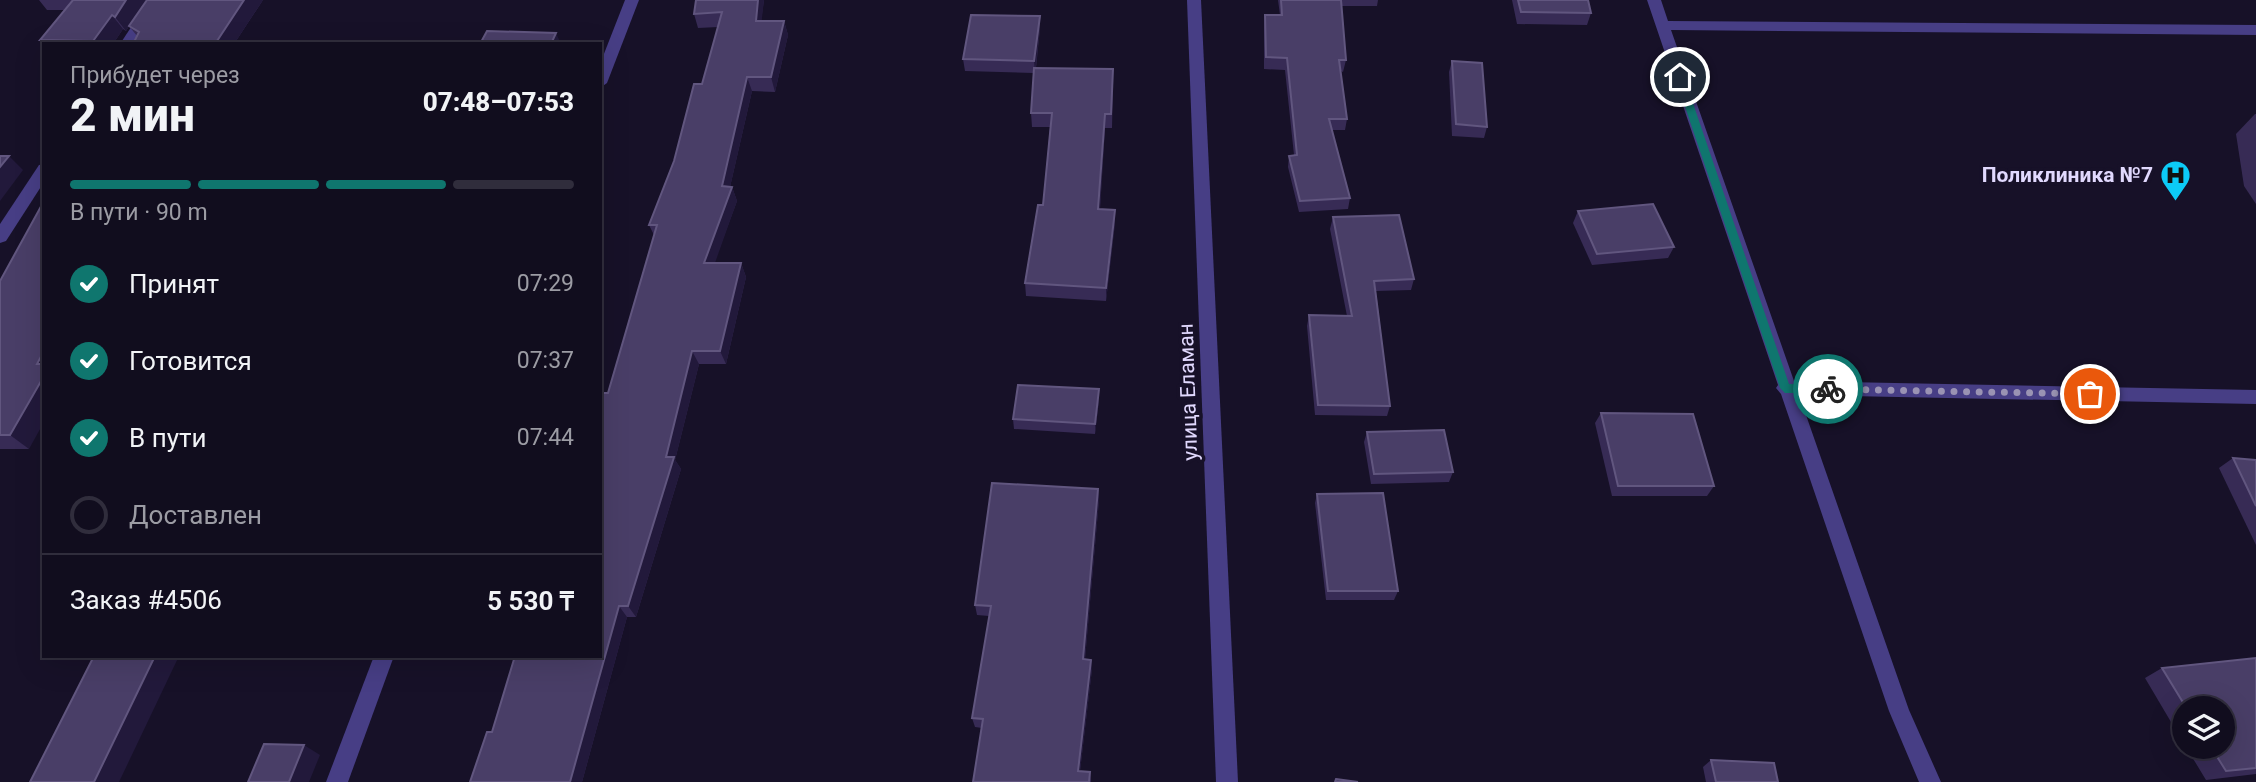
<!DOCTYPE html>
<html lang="ru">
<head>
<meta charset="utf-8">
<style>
  :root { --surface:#110d1e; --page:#1a1627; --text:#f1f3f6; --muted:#9c9ca4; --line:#302d3c; --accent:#0f766e }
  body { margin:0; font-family:Roboto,sans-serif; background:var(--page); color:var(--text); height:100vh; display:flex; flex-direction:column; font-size:26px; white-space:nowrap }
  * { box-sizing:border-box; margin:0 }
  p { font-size:23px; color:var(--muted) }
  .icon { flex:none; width:38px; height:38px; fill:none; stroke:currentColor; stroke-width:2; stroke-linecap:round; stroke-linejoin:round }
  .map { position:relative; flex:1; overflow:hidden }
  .sheet { position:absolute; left:42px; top:42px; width:560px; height:616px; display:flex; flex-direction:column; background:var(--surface); border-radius:0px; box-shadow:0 7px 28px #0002,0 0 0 2px var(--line) }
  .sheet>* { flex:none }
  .fabs { position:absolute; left:2172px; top:696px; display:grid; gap:14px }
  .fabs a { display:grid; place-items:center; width:63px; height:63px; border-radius:50%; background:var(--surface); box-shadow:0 7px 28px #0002,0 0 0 2px var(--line); font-size:35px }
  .pin { position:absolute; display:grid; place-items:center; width:60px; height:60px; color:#fff; margin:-30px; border:4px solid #fff; border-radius:50%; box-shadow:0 2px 7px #0007 }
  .courier { position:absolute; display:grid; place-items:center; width:70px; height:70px; margin:-35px; border:5px solid #0f766e; border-radius:50%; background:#fff; color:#222; box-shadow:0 2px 9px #0007 }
  .headline em { font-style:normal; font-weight:800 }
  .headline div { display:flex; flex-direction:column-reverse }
  .headline { display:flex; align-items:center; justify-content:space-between; height:119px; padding:0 28px }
  h1 { font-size:46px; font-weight:800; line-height:52px }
  .bar { display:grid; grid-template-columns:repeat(4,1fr); gap:10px 7px; align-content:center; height:84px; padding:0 28px }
  .bar i { height:9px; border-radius:5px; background:var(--line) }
  .bar .selected { background:var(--accent) }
  .bar p { grid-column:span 4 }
  .line { display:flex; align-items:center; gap:18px; padding:0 28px; border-top:2px solid var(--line) }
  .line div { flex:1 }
  ol { padding:0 28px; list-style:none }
  li { display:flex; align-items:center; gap:21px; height:77px }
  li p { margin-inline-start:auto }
  li .icon { padding:7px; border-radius:50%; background:var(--accent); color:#fff; stroke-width:4 }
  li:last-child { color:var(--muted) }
  li i { width:38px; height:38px; border:4px solid var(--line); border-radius:50% }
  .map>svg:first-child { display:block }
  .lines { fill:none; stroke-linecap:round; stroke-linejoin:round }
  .street { fill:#473e85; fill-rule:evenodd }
  .wall { fill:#372b55 }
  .shaded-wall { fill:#22193b }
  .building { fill:#493e67; stroke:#61567f; stroke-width:2 }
  .route { fill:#0f766e }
  .done { stroke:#9a93b3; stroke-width:7; stroke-dasharray:0 12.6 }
  .labels { text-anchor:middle; stroke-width:7; stroke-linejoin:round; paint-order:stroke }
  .poi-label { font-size:21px; font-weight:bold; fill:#e1d9fe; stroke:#171128; text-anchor:end }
  .street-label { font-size:21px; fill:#e1d9fe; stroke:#171128 }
</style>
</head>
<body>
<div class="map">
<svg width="2256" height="782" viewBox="0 0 2256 782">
  <rect width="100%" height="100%" fill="#171128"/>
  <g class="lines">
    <!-- street -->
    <g class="street">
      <polygon points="149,0 163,0 134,44 120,44"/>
      <polygon points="625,0 639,0 607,83 600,88 600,64"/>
      <polygon points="1187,0 1201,0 1238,782 1216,782"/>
      <polygon points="1647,0 1661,0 1668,21 2256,25 2256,35 1671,30 1794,381 2256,390 2256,404 1799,395 1909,710 1941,782 1919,782 1889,711 1781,394 1776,388 1778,385"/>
      <polygon points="44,164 44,182 6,241 0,243 0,224 39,165"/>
      <polygon points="374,656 394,656 348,782 326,782"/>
    </g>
  </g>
  <!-- wall -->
  <g class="wall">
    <polygon points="39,0 146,0 126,31 123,29 113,44 44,44 40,40 65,10 47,10"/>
    <polygon points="263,0 234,44 135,44 134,42 137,36 129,26"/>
    <polygon points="696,0 764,0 761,21 784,21 788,35 775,92 752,91 730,187 732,187 737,201 714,263 741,263 746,277 726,364 699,364 675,460 681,469 636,617 627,617 582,782 470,782 487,732 492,732 515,656 600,656 600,393 608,393 654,235 649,225 674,161 694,84 702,84 718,27 698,28 694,14"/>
    <polygon points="1278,0 1378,0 1377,6 1341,6 1346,60 1343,72 1341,71 1347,119 1345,130 1332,130 1350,198 1348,209 1299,212 1288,167 1289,156 1294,155 1285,70 1264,69 1264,27 1265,15 1280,15"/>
    <polygon points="1512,0 1588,0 1591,13 1587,25 1517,24"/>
    <polygon points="1040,28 1036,68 1113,83 1112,128 1105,128 1100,209 1115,223 1106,301 1026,296 1025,283 1043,205 1050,127 1032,127 1031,113 1034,73 965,71 963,59"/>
    <polygon points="1452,61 1487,127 1484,138 1452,136 1449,72"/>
    <polygon points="2255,114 2256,114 2256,204 2244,186 2236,134"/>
    <polygon points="1578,211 1674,247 1668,258 1592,265 1573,223"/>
    <polygon points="1333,217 1414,279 1411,290 1376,291 1390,406 1387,416 1315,415 1307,326 1309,315 1347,316 1330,229"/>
    <polygon points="0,281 29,449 0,449"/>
    <polygon points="1099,400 1095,434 1014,429 1013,419"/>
    <polygon points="1601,413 1714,486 1707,496 1612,496 1595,423"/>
    <polygon points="1367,432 1453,472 1449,482 1371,484 1364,442"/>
    <polygon points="2233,458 2256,460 2256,545 2219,468"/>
    <polygon points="1098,489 1099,500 1085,659 1092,669 1080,771 1090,772 1091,782 973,782 982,728 975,727 972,718 989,616 977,615 975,605"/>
    <polygon points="1317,494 1398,591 1394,600 1326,600 1315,503"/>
    <polygon points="2256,658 2256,774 2206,780 2186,747 2222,747 2222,709 2184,709 2184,744 2145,678 2162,668"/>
    <polygon points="1711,760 1778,782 1706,782 1703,767"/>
  </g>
  <!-- shaded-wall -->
  <g class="shaded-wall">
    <polygon points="126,0 146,0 126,31 115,17"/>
    <polygon points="244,0 263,0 234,44 215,44"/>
    <polygon points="758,0 764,0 760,35 756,21"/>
    <polygon points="112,15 123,29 113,44 95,44 93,41"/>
    <polygon points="1040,16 1040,28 1035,73 1034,61"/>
    <polygon points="784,21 788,35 775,92 771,77"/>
    <polygon points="556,33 561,44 551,44"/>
    <polygon points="747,77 752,91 728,196 732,187 737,201 710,277 704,263"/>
    <polygon points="1105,114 1105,128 1099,222 1098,209"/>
    <polygon points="9,156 23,170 0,201 0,167"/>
    <polygon points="1115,210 1115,223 1106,301 1106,288"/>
    <polygon points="741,263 746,277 726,364 720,351"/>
    <polygon points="44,351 44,370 37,364"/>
    <polygon points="692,351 699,364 675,460 681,469 636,617 628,606"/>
    <polygon points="44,376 44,422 29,449 10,435"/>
    <polygon points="1099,389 1099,400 1095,434 1095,424"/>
    <polygon points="1098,489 1099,500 1084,669 1083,659"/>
    <polygon points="619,606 627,617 582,782 570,782"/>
    <polygon points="155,656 179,656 119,782 94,782"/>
    <polygon points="1091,660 1092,669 1079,779 1078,771"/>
    <polygon points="304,745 320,755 309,782 289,782"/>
  </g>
  <!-- building -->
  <g class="building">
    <polygon points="73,0 126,0 115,17 112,15 93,41 40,40"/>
    <polygon points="147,0 244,0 215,44 147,44 147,43 134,42 139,32 129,26"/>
    <polygon points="696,0 758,0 756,21 784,21 771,77 747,77 722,186 732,187 704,263 741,263 720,351 692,351 666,457 674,457 628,606 619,606 570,782 470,782 487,732 492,732 515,656 600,656 600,393 608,393 657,225 649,225 674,161 694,84 702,84 722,12 694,14"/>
    <polygon points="1281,0 1341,0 1346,60 1339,60 1347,119 1329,119 1350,198 1300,201 1289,156 1297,155 1287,58 1266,57 1265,15 1282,15"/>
    <polygon points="1518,0 1588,0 1591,13 1521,12"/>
    <polygon points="971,15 1040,16 1034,61 963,59"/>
    <polygon points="487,31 556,33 551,44 480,44"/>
    <polygon points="1452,61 1482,63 1487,127 1456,124"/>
    <polygon points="1034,68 1113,69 1111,114 1105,114 1098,209 1115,210 1106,288 1025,283 1038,205 1043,205 1052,113 1031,113"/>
    <polygon points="0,156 9,156 0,167"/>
    <polygon points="44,201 44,351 37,364 44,364 44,376 10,435 0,435 0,281"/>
    <polygon points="1653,204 1674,247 1597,254 1578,211"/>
    <polygon points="1399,215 1414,279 1374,281 1390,406 1318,405 1309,315 1352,316 1333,217"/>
    <polygon points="1018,385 1099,389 1095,424 1013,419"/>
    <polygon points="1601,413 1693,414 1714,486 1618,486"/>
    <polygon points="1444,430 1453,472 1374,474 1367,432"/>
    <polygon points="2233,458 2256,460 2256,506"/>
    <polygon points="992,483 1098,489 1083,659 1091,660 1078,771 1090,772 1089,782 973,782 983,719 972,718 991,606 975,605"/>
    <polygon points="1383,493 1398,591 1328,591 1317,494"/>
    <polygon points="94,656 155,656 94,782 30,782"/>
    <polygon points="2256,658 2256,768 2226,771 2211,747 2222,747 2222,709 2187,709 2162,668"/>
    <polygon points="264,744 304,745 289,782 248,782"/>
    <polygon points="1711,760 1774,763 1778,782 1716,782"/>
    <polygon points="1336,779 1358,782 1335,782"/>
  </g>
  <!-- route -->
  <polygon class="route" points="1680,74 1684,77 1789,384 1828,385 1832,386 1832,393 1785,393 1780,388 1675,77"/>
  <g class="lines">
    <!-- done -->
    <polyline class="done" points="1828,389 2090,394"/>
  </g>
  <!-- icons -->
  <defs>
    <symbol id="hospital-pin" viewBox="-11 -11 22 30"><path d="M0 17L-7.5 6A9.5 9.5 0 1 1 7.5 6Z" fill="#0ccbf7" stroke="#171128"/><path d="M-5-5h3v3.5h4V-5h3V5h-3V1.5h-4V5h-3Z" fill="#111"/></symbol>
  </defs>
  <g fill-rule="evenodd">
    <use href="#hospital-pin" x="2158" y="158" width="35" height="47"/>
  </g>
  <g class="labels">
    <!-- poi labels -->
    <g class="poi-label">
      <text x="2153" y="182">Поликлиника №7</text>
    </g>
    <!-- street labels -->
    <g class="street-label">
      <text transform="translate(1188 392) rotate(-92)" y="7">улица Еламан</text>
    </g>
  </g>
</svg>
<div class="fabs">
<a><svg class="icon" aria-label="layers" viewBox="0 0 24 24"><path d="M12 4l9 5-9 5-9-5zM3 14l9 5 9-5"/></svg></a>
</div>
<div class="pin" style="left:2090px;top:394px;background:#ea580c"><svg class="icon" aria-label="bag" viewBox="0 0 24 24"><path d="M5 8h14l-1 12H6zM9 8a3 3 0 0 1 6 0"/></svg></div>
<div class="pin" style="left:1680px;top:77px;background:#1f2937"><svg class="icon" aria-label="home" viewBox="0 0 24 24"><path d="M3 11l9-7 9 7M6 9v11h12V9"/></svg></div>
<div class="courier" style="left:1828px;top:389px"><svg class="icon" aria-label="bike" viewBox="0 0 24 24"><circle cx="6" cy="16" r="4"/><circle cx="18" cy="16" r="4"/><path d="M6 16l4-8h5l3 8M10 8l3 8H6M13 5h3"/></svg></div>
<section class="sheet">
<div class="headline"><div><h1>2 мин</h1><p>Прибудет через</p></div><em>07:48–07:53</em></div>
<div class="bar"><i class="selected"></i><i class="selected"></i><i class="selected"></i><i></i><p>В пути · 90 m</p></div>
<ol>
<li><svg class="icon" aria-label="check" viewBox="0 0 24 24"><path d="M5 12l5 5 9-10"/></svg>Принят<p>07:29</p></li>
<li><svg class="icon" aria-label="check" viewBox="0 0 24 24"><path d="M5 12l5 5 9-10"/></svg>Готовится<p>07:37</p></li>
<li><svg class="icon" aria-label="check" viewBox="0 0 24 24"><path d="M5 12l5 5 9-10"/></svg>В пути<p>07:44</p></li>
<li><i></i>Доставлен</li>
</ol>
<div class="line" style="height:91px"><div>Заказ #4506</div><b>5 530 ₸</b></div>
</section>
</div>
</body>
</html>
